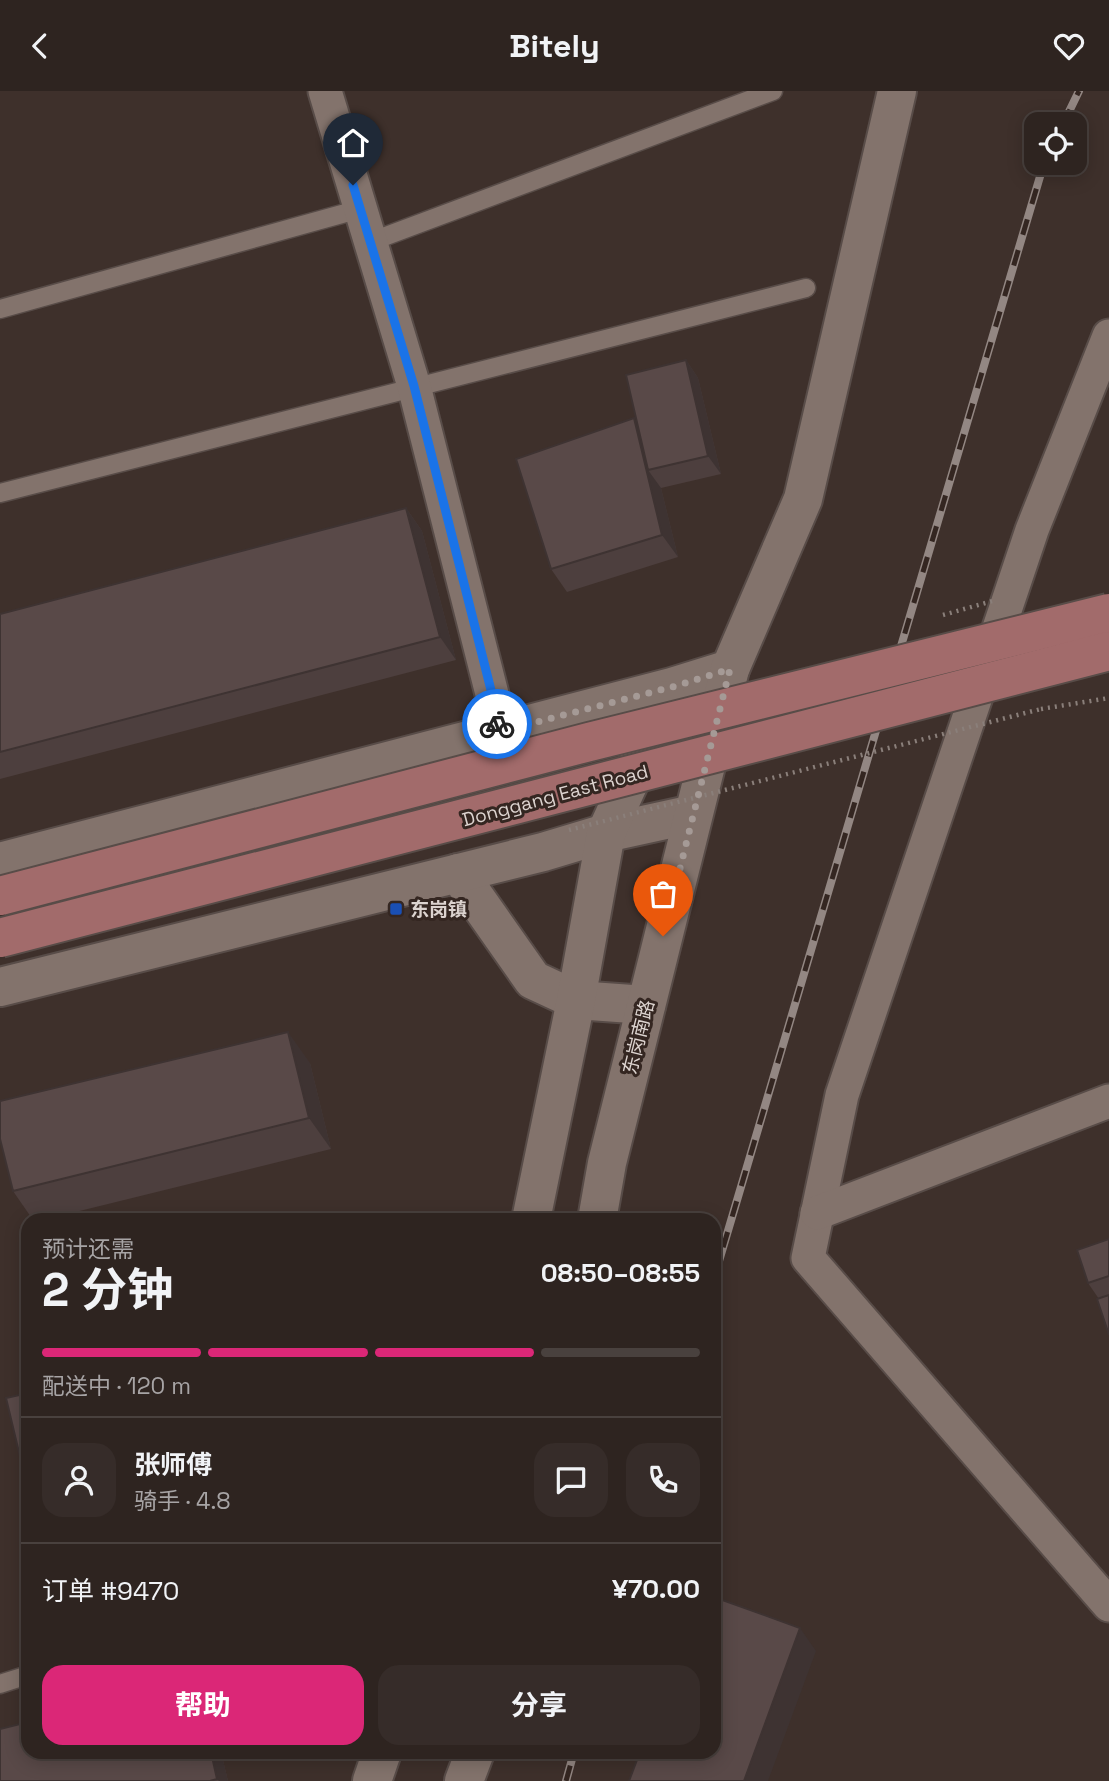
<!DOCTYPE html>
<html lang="zh">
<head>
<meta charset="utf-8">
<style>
  :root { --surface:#2e2420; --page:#362c29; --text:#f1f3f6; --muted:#a7a4a5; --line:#49413e; --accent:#db2777 }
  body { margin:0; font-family:"Space Grotesk","Noto Sans SC",sans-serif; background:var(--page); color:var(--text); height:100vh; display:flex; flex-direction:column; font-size:26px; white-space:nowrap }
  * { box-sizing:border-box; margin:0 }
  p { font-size:23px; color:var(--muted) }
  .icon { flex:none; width:38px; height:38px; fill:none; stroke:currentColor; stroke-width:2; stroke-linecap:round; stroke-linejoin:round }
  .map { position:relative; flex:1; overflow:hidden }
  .side { position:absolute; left:21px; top:1122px; width:700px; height:546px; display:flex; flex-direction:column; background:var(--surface); border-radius:21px; box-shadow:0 4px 18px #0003,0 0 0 2px var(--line) }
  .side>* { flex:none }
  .controls { position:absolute; left:1024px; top:21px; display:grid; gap:14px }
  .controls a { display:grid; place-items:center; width:63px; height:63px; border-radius:14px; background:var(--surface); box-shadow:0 4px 18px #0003,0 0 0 2px var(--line); font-size:35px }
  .pin { position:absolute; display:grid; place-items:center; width:60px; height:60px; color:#fff; margin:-72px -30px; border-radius:50% 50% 50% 0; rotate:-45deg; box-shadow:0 0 7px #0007 }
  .pin .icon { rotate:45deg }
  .courier { position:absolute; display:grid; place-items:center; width:70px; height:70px; margin:-35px; border:5px solid #1a73e8; border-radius:50%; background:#fff; color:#222; box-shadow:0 2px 9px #0007 }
  .head em { font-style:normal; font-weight:700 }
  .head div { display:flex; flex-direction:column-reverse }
  .head { display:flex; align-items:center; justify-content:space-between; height:119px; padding:0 21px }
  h1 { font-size:46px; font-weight:700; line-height:52px }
  .bar { display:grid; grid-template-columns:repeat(4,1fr); gap:10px 7px; align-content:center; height:84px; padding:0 21px }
  .bar i { height:9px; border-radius:5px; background:var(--line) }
  .bar .current { background:var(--accent) }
  .bar p { grid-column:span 4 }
  .line { display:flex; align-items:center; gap:18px; padding:0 21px; border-top:2px solid var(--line) }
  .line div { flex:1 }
  .round { display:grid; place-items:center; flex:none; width:74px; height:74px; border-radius:21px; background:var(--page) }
  .button { display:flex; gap:14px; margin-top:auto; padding:14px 21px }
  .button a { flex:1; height:80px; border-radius:21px; background:var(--accent); color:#fff; font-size:28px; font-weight:700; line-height:80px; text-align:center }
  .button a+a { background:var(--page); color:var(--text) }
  header { display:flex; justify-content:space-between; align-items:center; height:91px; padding:0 21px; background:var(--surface); font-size:32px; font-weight:700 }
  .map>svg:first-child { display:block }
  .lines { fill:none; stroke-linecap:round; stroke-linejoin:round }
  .service-casing { stroke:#584c48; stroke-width:21 }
  .minor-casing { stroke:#584c48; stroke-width:37 }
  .tertiary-casing { stroke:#584c48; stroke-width:42 }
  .path { stroke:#8a7f7a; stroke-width:4.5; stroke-dasharray:2 5; stroke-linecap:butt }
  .service { stroke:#83736c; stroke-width:18 }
  .minor { stroke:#83736c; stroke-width:33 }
  .tertiary { stroke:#83736c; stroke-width:38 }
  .rail-casing { stroke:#938783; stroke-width:8 }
  .rail { stroke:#342621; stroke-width:5; stroke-dasharray:16; stroke-linecap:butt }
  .primary-bridge-casing { stroke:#584c48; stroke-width:42; stroke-linecap:butt }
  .path-bridge { stroke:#8a7f7a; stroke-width:4.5; stroke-dasharray:2 5; stroke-linecap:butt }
  .primary-bridge { stroke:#a26b6b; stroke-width:38 }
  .wall { fill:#4d3f3e }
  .shaded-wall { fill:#3e3332 }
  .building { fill:#594948; stroke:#3e3332; stroke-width:2 }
  .done { stroke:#a59a96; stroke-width:7; stroke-dasharray:0 12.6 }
  .route { stroke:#1a73e8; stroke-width:9 }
  .transit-dot { fill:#1a4fb4; stroke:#342621; stroke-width:2.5 }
  .labels { text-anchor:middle; stroke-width:6; stroke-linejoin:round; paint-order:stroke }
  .street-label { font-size:19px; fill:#dcd3cf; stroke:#342621 }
  .poi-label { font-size:19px; font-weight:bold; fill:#dcd3cf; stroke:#342621; text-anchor:start }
</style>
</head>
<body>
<header><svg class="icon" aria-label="back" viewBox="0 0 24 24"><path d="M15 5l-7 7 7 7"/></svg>Bitely<svg class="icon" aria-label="heart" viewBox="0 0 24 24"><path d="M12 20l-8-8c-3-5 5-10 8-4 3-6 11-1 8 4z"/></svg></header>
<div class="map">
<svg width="1109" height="1690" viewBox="0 0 1109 1690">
  <rect width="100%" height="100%" fill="#3e302b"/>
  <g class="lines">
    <defs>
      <g id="service">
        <polyline points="370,151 773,0"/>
        <polyline points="0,218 360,118"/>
        <polyline points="0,402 806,197"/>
        <polyline points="0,1593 28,1584"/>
      </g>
      <g id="minor">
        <polyline points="325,0 414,295 493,607 498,641"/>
        <polyline points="1109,245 1032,439 842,1004 808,1167 1109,1514"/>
        <polyline points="817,1122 1109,1010"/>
      </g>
      <g id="tertiary">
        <polyline points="0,771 672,596 730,578"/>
        <polyline points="458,782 533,889 576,909 646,914"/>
        <polyline points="0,896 543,761 606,742 693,723"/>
        <polyline points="531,1129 576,909 606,742 667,609"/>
        <polyline points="597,1129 607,1072 730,578 803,408 897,0"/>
        <polyline points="372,1690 382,1661"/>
        <polyline points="464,1690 475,1661"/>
      </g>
    </defs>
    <!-- service casing -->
    <use href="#service" class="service-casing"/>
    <!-- minor casing -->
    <use href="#minor" class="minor-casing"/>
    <!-- tertiary casing -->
    <use href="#tertiary" class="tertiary-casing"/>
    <!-- path -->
    <polyline class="path" points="1041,618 1109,607"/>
    <!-- service -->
    <use href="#service" class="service"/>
    <!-- minor -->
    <use href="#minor" class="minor"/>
    <!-- tertiary -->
    <use href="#tertiary" class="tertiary"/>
    <defs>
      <g id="rail">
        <polyline points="1063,33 1079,0"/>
        <polyline points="714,1187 1044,72"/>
        <polyline points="566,1690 574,1661"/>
      </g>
    </defs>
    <!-- rail casing -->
    <use href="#rail" class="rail-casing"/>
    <!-- rail -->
    <use href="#rail" class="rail"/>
    <defs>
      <g id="primary-bridge">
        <polyline points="0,805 589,651 1109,522"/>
        <polyline points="0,847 1109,560"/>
      </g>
    </defs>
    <!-- primary-bridge casing -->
    <use href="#primary-bridge" class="primary-bridge-casing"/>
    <!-- path-bridge -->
    <g class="path-bridge">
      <polyline points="943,524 996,509"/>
      <polyline points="569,739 1041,618"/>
    </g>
    <!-- primary-bridge -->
    <use href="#primary-bridge" class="primary-bridge"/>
  </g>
  <!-- wall -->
  <g class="wall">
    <polygon points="686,269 698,287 721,383 661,397 678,466 567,501 551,478 637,333"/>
    <polygon points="406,417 422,440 456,569 0,688 0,523"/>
    <polygon points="310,972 331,1058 43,1129 33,1129 13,1100"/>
    <polygon points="1109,1148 1109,1244 1099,1208 1088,1192"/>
    <polygon points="28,1661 238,1661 222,1665 228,1690 0,1690"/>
  </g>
  <!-- shaded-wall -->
  <g class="shaded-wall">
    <polygon points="686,269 698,287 721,383 708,365"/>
    <polygon points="634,327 650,350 648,379 661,397 678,466 662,444"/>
    <polygon points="406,417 422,440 456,569 440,546"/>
    <polygon points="288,941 310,972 331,1058 309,1027"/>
    <polygon points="800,1537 816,1560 768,1690 744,1690"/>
    <polygon points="211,1661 219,1661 222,1665 228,1690 219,1690 217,1688"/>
  </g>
  <!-- building -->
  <g class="building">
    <polygon points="686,269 708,365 648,379 626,284"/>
    <polygon points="634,327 662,444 551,478 516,368"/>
    <polygon points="406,417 440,546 0,661 0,523"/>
    <polygon points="288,941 309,1027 13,1100 0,1048 0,1010"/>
    <polygon points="1109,1148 1109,1185 1088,1192 1077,1159"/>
    <polygon points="1109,1204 1109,1244 1097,1208"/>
    <polygon points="28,1302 28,1394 27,1395 6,1307"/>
    <polygon points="714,1506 800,1537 744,1690 629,1690 640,1661 714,1661"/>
    <polygon points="28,1631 28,1661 211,1661 217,1688 210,1690 0,1690 0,1638"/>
  </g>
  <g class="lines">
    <!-- done -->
    <polyline class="done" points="497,633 498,641 672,596 730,578 663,845"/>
    <!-- route -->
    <polyline class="route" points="353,94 414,295 493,607 497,633"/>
  </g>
  <!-- markers -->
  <rect class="transit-dot" x="389" y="811" width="14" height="14" rx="3.5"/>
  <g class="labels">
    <!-- street labels -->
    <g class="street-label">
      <text transform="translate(555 704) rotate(-15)" y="7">Donggang East Road</text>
      <text transform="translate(638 946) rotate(-76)" y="7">东岗南路</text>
    </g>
    <!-- poi labels -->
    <g class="poi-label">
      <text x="410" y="825">东岗镇</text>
    </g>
  </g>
</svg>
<div class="controls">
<a><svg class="icon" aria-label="locate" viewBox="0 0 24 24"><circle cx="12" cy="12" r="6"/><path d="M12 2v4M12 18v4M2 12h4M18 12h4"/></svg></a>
</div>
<div class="pin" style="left:663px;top:845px;background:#ea580c"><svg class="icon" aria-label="bag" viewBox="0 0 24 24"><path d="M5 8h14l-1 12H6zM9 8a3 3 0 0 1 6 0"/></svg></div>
<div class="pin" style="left:353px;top:94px;background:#1f2937"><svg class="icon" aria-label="home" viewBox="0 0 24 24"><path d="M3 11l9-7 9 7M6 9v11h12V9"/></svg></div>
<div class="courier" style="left:497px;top:633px"><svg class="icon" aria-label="bike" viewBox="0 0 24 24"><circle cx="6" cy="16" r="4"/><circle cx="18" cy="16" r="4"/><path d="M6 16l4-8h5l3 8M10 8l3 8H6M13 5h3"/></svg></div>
<section class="side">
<div class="head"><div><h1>2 分钟</h1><p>预计还需</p></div><em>08:50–08:55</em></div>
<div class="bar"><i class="current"></i><i class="current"></i><i class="current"></i><i></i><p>配送中 · 120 m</p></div>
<div class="line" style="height:126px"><a class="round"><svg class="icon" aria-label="person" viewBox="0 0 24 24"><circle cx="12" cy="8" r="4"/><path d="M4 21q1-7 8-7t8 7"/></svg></a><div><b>张师傅</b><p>骑手 · 4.8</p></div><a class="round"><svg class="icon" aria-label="chat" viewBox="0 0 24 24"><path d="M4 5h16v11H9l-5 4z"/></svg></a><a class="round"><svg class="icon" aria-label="phone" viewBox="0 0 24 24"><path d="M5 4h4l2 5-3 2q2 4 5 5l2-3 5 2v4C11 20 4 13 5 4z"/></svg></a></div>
<div class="line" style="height:91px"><div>订单 #9470</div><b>¥70.00</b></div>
<div class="button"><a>帮助</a><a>分享</a></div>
</section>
</div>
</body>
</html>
